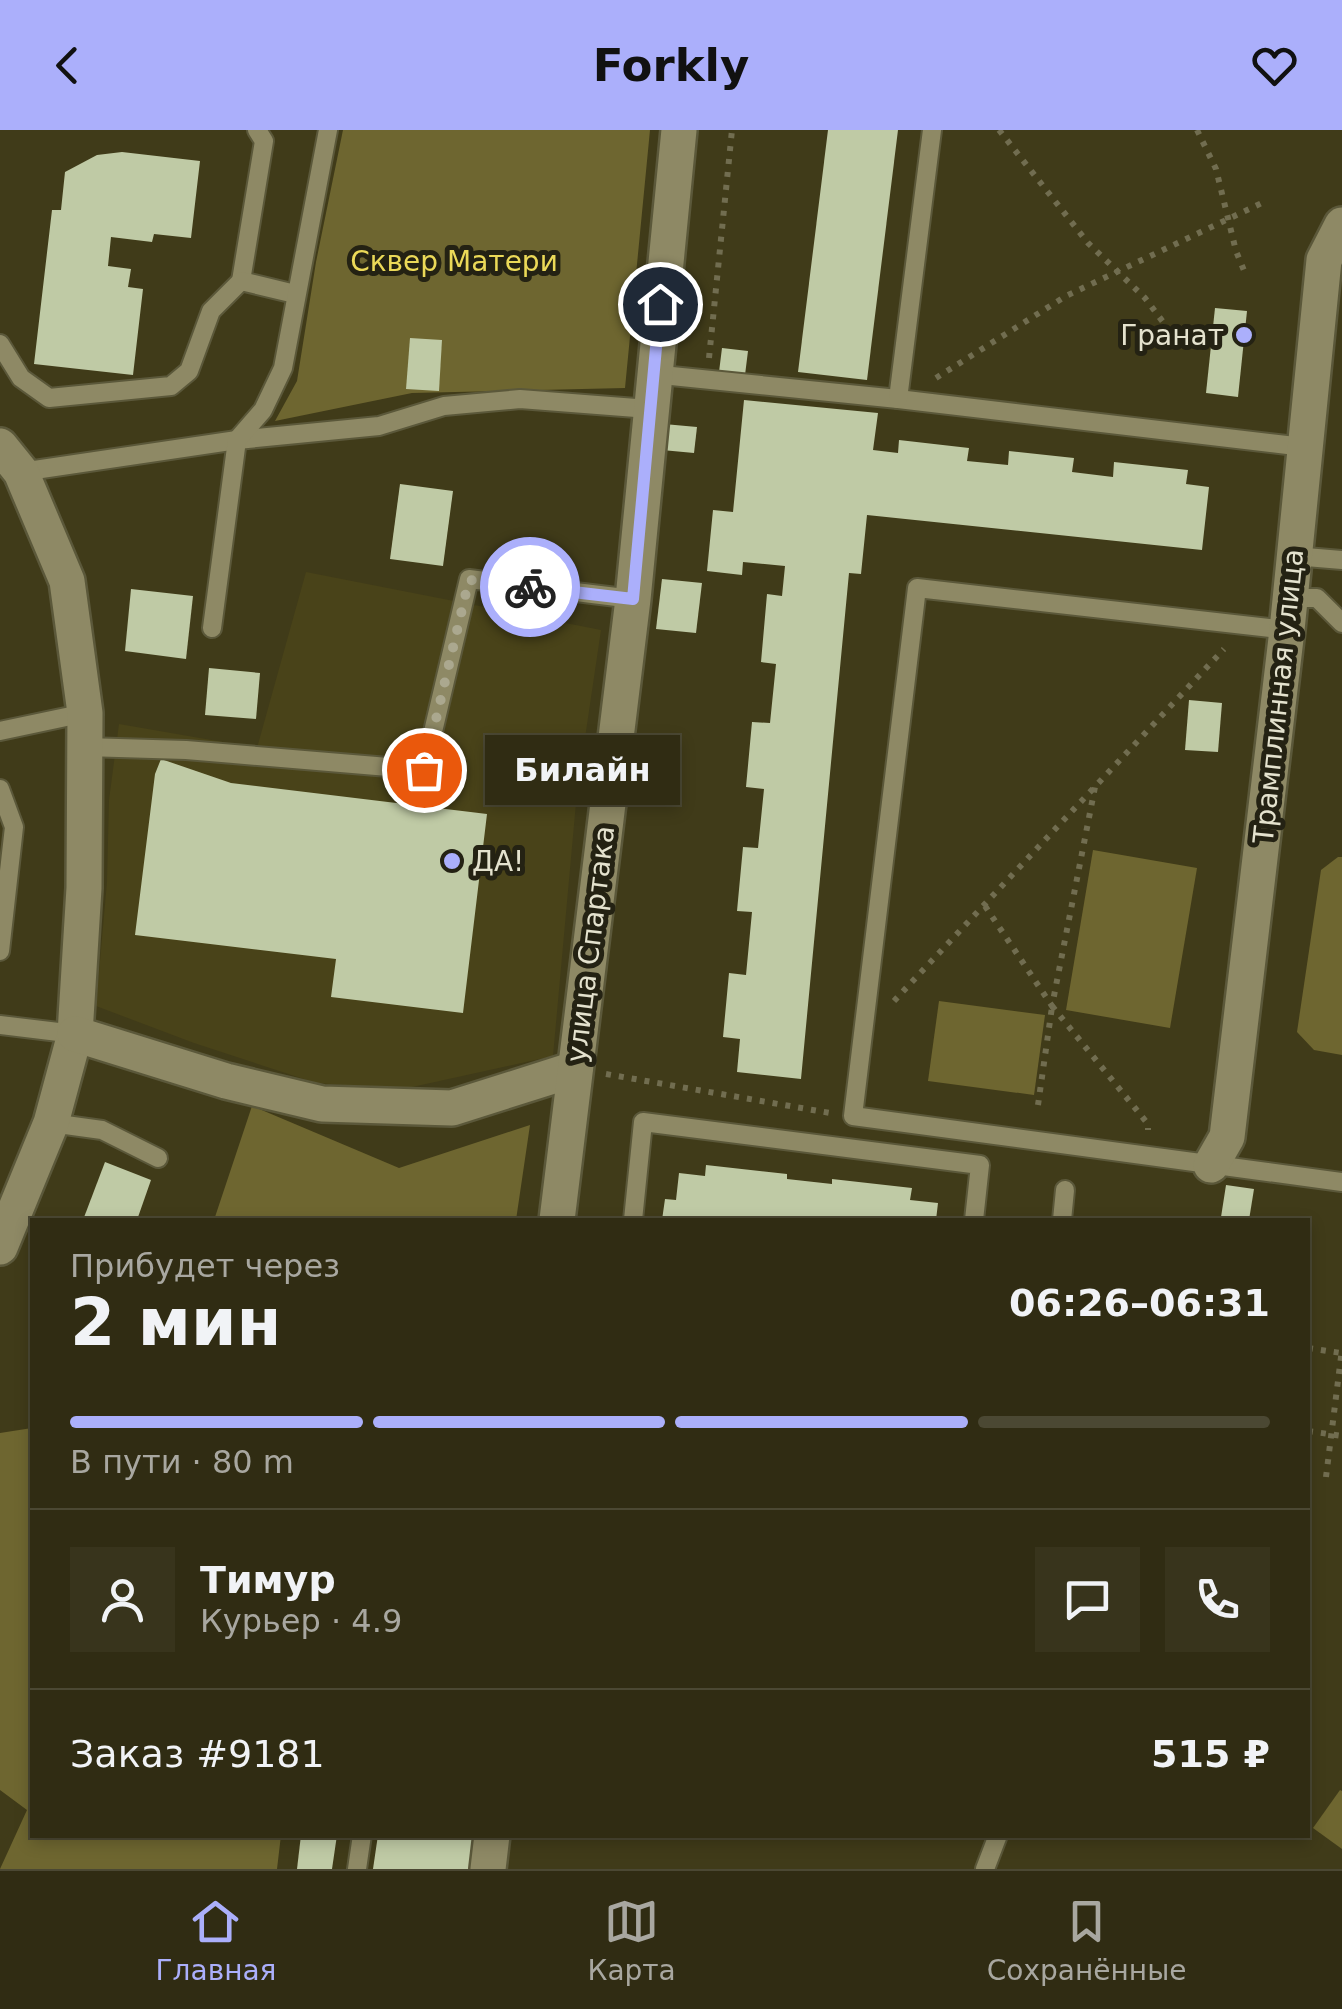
<!DOCTYPE html>
<html lang="ru">
<head>
<meta charset="utf-8">
<style>
  :root { --surface:#302c13; --page:#38341c; --text:#f1f3f6; --muted:#a8a7a0; --line:#4b4833; --accent:#abaffb }
  body { margin:0; font-family:"DejaVu Sans",sans-serif; background:var(--page); color:var(--text); height:100vh; display:flex; flex-direction:column; font-size:38px; white-space:nowrap }
  * { box-sizing:border-box; margin:0 }
  p { font-size:32px; color:var(--muted) }
  .icon { flex:none; width:55px; height:55px; fill:none; stroke:currentColor; stroke-width:2; stroke-linecap:round; stroke-linejoin:round }
  .map { position:relative; flex:1; overflow:hidden }
  .panel { position:absolute; left:30px; top:1088px; width:1280px; height:620px; display:flex; flex-direction:column; background:var(--surface); border-radius:0px; box-shadow:0 5px 15px #0003,0 0 0 2px var(--line) }
  .panel>* { flex:none }
  .pin { position:absolute; display:grid; place-items:center; width:85px; height:85px; color:#fff; margin:-42px; border:5px solid #fff; border-radius:50%; box-shadow:0 2px 10px #0007 }
  .courier { position:absolute; display:grid; place-items:center; width:100px; height:100px; margin:-50px; border:8px solid #abaffb; border-radius:50%; background:#fff; color:#222; box-shadow:0 2px 12px #0007 }
  .bubble { position:absolute; height:70px; border-radius:0px; background:var(--surface); box-shadow:0 5px 15px #0003,0 0 0 2px var(--line); font-size:32px; font-weight:600; line-height:70px; text-align:center }
  .headline em { font-style:normal; font-weight:600 }
  .headline div { display:flex; flex-direction:column-reverse }
  .headline { display:flex; align-items:center; justify-content:space-between; height:170px; padding:0 40px }
  h1 { font-size:65px; font-weight:600; line-height:75px }
  .bar { display:grid; grid-template-columns:repeat(4,1fr); gap:15px 10px; align-content:center; height:120px; padding:0 40px }
  .bar i { height:12px; border-radius:8px; background:var(--line) }
  .bar .selected { background:var(--accent) }
  .bar p { grid-column:span 4 }
  .line { display:flex; align-items:center; gap:25px; padding:0 40px; border-top:2px solid var(--line) }
  .line div { flex:1 }
  .round { display:grid; place-items:center; flex:none; width:105px; height:105px; border-radius:0px; background:var(--page) }
  header { display:flex; justify-content:space-between; align-items:center; height:130px; padding:0 40px; background:var(--accent); color:#111; font-size:45px; font-weight:600 }
  .dock { display:flex; justify-content:space-around; align-items:center; height:140px; border-top:2px solid var(--line); background:var(--surface); font-size:28px; color:var(--muted) }
  .dock a { display:grid; justify-items:center; gap:5px }
  .dock .selected { color:var(--accent) }
  .map>svg:first-child { display:block }
  .built { fill:#494319 }
  .green { fill:#6e6630 }
  .building { fill:#bfcaa5 }
  .lines { fill:none; stroke-linecap:round; stroke-linejoin:round }
  .lane-casing { stroke:#5b583a; stroke-width:22 }
  .street-casing { stroke:#5b583a; stroke-width:40 }
  .path { stroke:#716d50; stroke-width:6; stroke-dasharray:5 8; stroke-linecap:butt }
  .lane { stroke:#8e8965; stroke-width:18 }
  .street { stroke:#8e8965; stroke-width:35 }
  .done { stroke:#aba88f; stroke-width:10; stroke-dasharray:0 18 }
  .route { stroke:#abaffb; stroke-width:12 }
  .poi-dot { fill:#abaffb; stroke:#242213; stroke-width:4 }
  .labels { text-anchor:middle; stroke-width:10; stroke-linejoin:round; paint-order:stroke }
  .park-label { font-size:28px; fill:#ebd958; stroke:#242213 }
  .poi-label { font-size:28px; fill:#e4e2ce; stroke:#242213; text-anchor:end }
  .street-label { font-size:28px; fill:#e4e2ce; stroke:#242213 }
</style>
</head>
<body>
<header><svg class="icon" aria-label="back" viewBox="0 0 24 24"><path d="M15 5l-7 7 7 7"/></svg>Forkly<svg class="icon" aria-label="heart" viewBox="0 0 24 24"><path d="M12 20l-8-8c-3-5 5-10 8-4 3-6 11-1 8 4z"/></svg></header>
<div class="map">
<svg width="1342" height="1739" viewBox="0 0 1342 1739">
  <rect width="100%" height="100%" fill="#403b19"/>
  <!-- built -->
  <polygon class="built" points="306,442 601,500 577,662 553,926 403,959 316,953 194,913 96,876 107,752 109,670 119,594 257,618"/>
  <!-- green -->
  <g class="green">
    <polygon points="343,0 650,0 625,258 412,263 275,291 297,251 316,132"/>
    <polygon points="1093,720 1197,738 1170,898 1066,880"/>
    <polygon points="1338,727 1342,727 1342,925 1314,920 1297,902 1321,740"/>
    <polygon points="939,871 1045,885 1034,965 928,951"/>
    <polygon points="252,976 399,1038 530,995 516,1090 214,1090"/>
    <polygon points="32,1298 32,1705 281,1705 277,1739 0,1739 27,1680 0,1660 0,1303"/>
    <polygon points="1340,1660 1342,1661 1342,1719 1313,1698"/>
  </g>
  <!-- building -->
  <g class="building">
    <polygon points="828,0 898,0 867,250 798,242"/>
    <polygon points="122,22 200,31 191,108 154,104 152,112 111,107 108,136 131,139 128,157 143,159 133,245 34,234 52,80 61,80 65,42 97,25"/>
    <polygon points="1215,178 1247,181 1238,267 1206,263"/>
    <polygon points="410,208 442,210 439,261 406,259"/>
    <polygon points="722,218 748,221 745,245 719,242"/>
    <polygon points="744,270 878,283 873,320 898,323 899,310 969,318 967,331 1008,335 1009,321 1074,328 1072,342 1113,347 1114,332 1188,340 1186,354 1209,357 1202,420 867,385 861,444 849,443 801,949 737,942 740,909 723,907 729,843 746,845 752,782 737,781 743,717 758,718 764,659 746,657 752,592 770,593 776,534 761,532 767,464 782,466 785,436 743,432 742,445 707,441 713,380 733,382"/>
    <polygon points="664,294 697,297 694,323 662,320"/>
    <polygon points="400,354 453,361 443,436 390,429"/>
    <polygon points="662,449 702,453 696,503 656,499"/>
    <polygon points="131,459 193,466 186,529 125,521"/>
    <polygon points="209,538 260,543 256,589 205,585"/>
    <polygon points="1189,570 1222,573 1218,622 1185,620"/>
    <polygon points="161,629 231,653 487,684 463,883 331,867 336,829 135,805 155,644"/>
    <polygon points="105,1032 151,1050 137,1090 83,1090"/>
    <polygon points="706,1035 787,1044 787,1049 832,1054 832,1049 912,1058 910,1070 938,1073 936,1090 662,1090 665,1069 676,1070 679,1043 705,1046"/>
    <polygon points="1226,1055 1254,1059 1249,1090 1221,1087"/>
    <polygon points="301,1705 337,1705 332,1739 297,1739"/>
    <polygon points="378,1705 477,1705 473,1739 373,1739"/>
  </g>
  <g class="lines">
    <defs>
      <g id="lane">
        <polyline points="241,151 264,11 257,0"/>
        <polyline points="0,214 21,248 49,268 171,256 189,241 211,181 241,151 295,164"/>
        <polyline points="652,244 898,269 1304,317"/>
        <polyline points="898,269 932,0"/>
        <polyline points="21,342 237,310 379,296 444,276 520,269 649,279"/>
        <polyline points="1294,426 1342,430"/>
        <polyline points="1290,468 1317,468 1342,493"/>
        <polyline points="212,498 237,310 263,280 283,238 328,0"/>
        <polyline points="1287,500 917,458 853,986 1342,1052"/>
        <polyline points="0,601 85,583"/>
        <polyline points="85,617 186,620 424,640 469,449 633,469"/>
        <polyline points="0,659 14,697 0,821"/>
        <polyline points="0,895 75,904"/>
        <polyline points="51,993 102,1000 158,1028"/>
        <polyline points="633,1090 643,992 980,1035 974,1090"/>
        <polyline points="1062,1090 1065,1060"/>
        <polyline points="357,1739 362,1705"/>
        <polyline points="985,1739 998,1705"/>
      </g>
      <g id="street">
        <polyline points="0,316 21,342 67,451 85,583 84,758 75,904 51,993 0,1117"/>
        <polyline points="75,904 226,951 322,974 452,978 575,939"/>
        <polyline points="1211,1035 1227,1007 1287,500 1324,130 1342,95"/>
        <polyline points="557,1090 633,469 679,0"/>
        <polyline points="488,1739 492,1705"/>
      </g>
    </defs>
    <!-- lane casing -->
    <use href="#lane" class="lane-casing"/>
    <!-- street casing -->
    <use href="#street" class="street-casing"/>
    <!-- path -->
    <g class="path">
      <polyline points="999,0 1088,113 1145,168 1178,212"/>
      <polyline points="1197,0 1216,39 1236,121 1245,143"/>
      <polyline points="709,228 732,0"/>
      <polyline points="936,248 1066,166 1264,72"/>
      <polyline points="985,776 1052,876 1095,657"/>
      <polyline points="894,871 1224,519"/>
      <polyline points="1052,876 1148,994 1148,1000"/>
      <polyline points="606,944 830,983"/>
      <polyline points="1038,975 1052,877"/>
      <polyline points="1308,1218 1341,1223"/>
      <polyline points="1308,1301 1342,1306"/>
      <polyline points="1326,1347 1342,1219"/>
    </g>
    <!-- lane -->
    <use href="#lane" class="lane"/>
    <!-- street -->
    <use href="#street" class="street"/>
  </g>
  <g class="lines">
    <!-- done -->
    <polyline class="done" points="424,640 469,450 530,457"/>
    <!-- route -->
    <polyline class="route" points="530,457 633,469 660,174"/>
  </g>
  <!-- markers -->
  <g class="poi-dot">
    <circle cx="1244" cy="205" r="10"/>
    <circle cx="452" cy="731" r="10"/>
  </g>
  <g class="labels">
    <!-- park labels -->
    <g class="park-label">
      <text x="454" y="141">Сквер Матери</text>
    </g>
    <!-- poi labels -->
    <g class="poi-label">
      <text x="1224" y="215">Гранат</text>
      <text x="472" y="741" text-anchor="start">ДА!</text>
    </g>
    <!-- street labels -->
    <g class="street-label">
      <text transform="translate(1278 566) rotate(-84)" y="10">Трамплинная улица</text>
      <text transform="translate(590 814) rotate(-83)" y="10">улица Спартака</text>
    </g>
  </g>
</svg>
<div class="pin" style="left:424px;top:640px;background:#ea580c"><svg class="icon" aria-label="bag" viewBox="0 0 24 24"><path d="M5 8h14l-1 12H6zM9 8a3 3 0 0 1 6 0"/></svg></div>
<div class="pin" style="left:660px;top:174px;background:#1f2937"><svg class="icon" aria-label="home" viewBox="0 0 24 24"><path d="M3 11l9-7 9 7M6 9v11h12V9"/></svg></div>
<div class="courier" style="left:530px;top:457px"><svg class="icon" aria-label="bike" viewBox="0 0 24 24"><circle cx="6" cy="16" r="4"/><circle cx="18" cy="16" r="4"/><path d="M6 16l4-8h5l3 8M10 8l3 8H6M13 5h3"/></svg></div>
<div class="bubble" style="left:485px;top:605px;width:195px">Билайн</div>
<section class="panel">
<div class="headline"><div><h1>2 мин</h1><p>Прибудет через</p></div><em>06:26–06:31</em></div>
<div class="bar"><i class="selected"></i><i class="selected"></i><i class="selected"></i><i></i><p>В пути · 80 m</p></div>
<div class="line" style="height:180px"><a class="round"><svg class="icon" aria-label="person" viewBox="0 0 24 24"><circle cx="12" cy="8" r="4"/><path d="M4 21q1-7 8-7t8 7"/></svg></a><div><b>Тимур</b><p>Курьер · 4.9</p></div><a class="round"><svg class="icon" aria-label="chat" viewBox="0 0 24 24"><path d="M4 5h16v11H9l-5 4z"/></svg></a><a class="round"><svg class="icon" aria-label="phone" viewBox="0 0 24 24"><path d="M5 4h4l2 5-3 2q2 4 5 5l2-3 5 2v4C11 20 4 13 5 4z"/></svg></a></div>
<div class="line" style="height:130px"><div>Заказ #9181</div><b>515 ₽</b></div>
</section>
</div>
<nav class="dock">
<a class="selected"><svg class="icon" aria-label="home" viewBox="0 0 24 24"><path d="M3 11l9-7 9 7M6 9v11h12V9"/></svg>Главная</a>
<a><svg class="icon" aria-label="map" viewBox="0 0 24 24"><path d="M3 6l6-2 6 2 6-2v14l-6 2-6-2-6 2zM9 4v14M15 6v14"/></svg>Карта</a>
<a><svg class="icon" aria-label="saved" viewBox="0 0 24 24"><path d="M7 4h10v16l-5-4-5 4z"/></svg>Сохранённые</a>
</nav>
</body>
</html>
